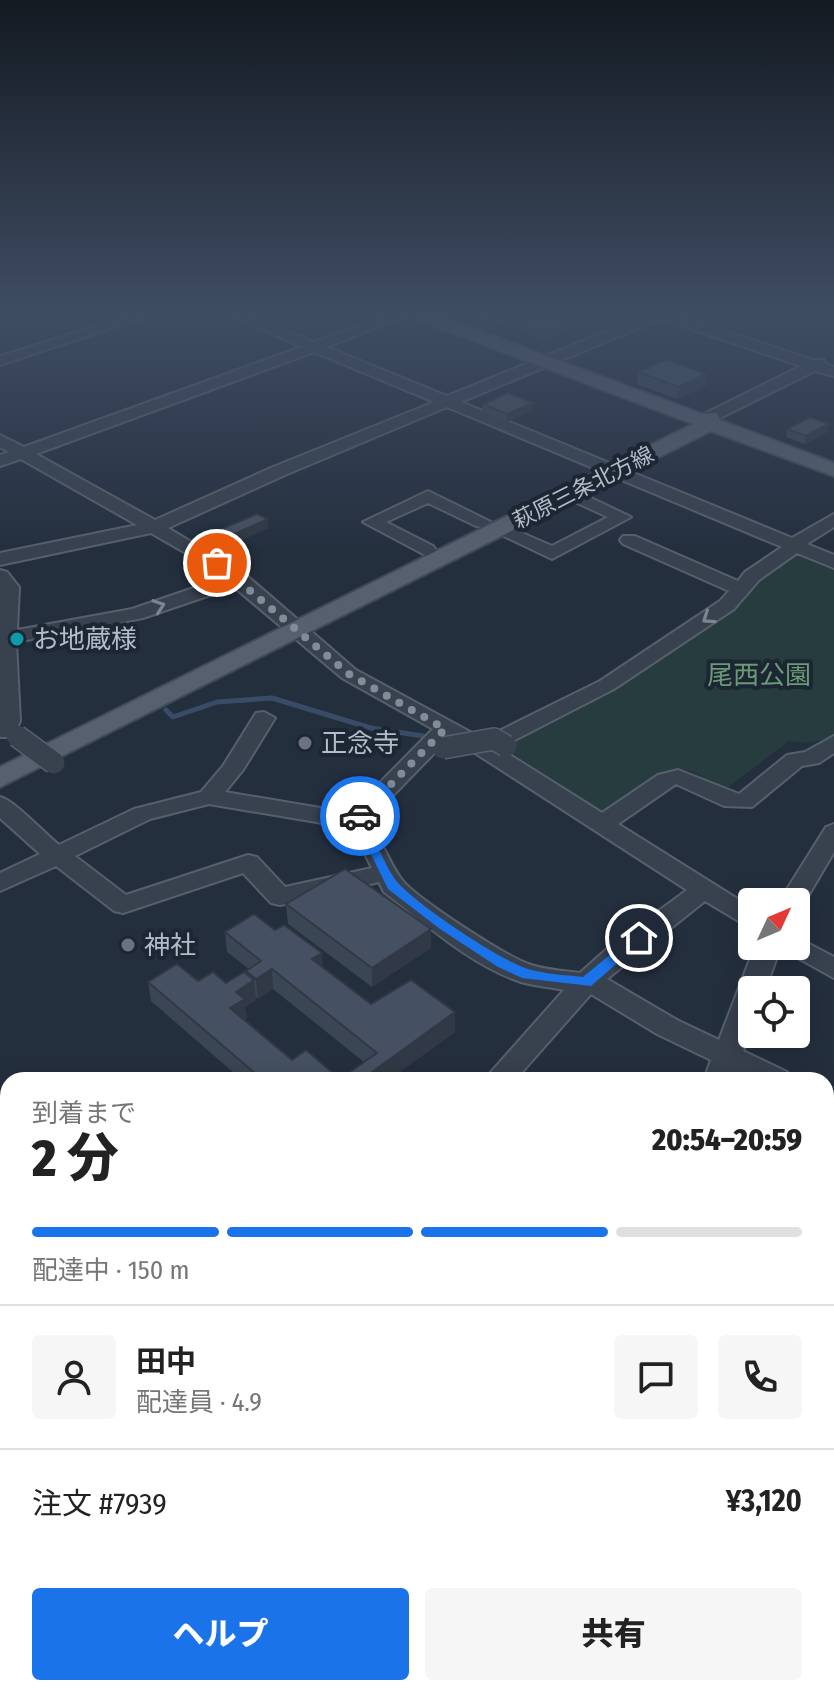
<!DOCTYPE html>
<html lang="ja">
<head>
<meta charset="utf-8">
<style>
  :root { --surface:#fff; --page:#f6f6f6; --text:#222; --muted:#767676; --line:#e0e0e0; --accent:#1a73e8 }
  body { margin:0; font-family:"Fira Sans Condensed","Noto Sans JP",sans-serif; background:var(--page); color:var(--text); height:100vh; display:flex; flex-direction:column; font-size:30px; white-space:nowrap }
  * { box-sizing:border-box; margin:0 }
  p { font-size:26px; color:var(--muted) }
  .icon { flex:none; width:44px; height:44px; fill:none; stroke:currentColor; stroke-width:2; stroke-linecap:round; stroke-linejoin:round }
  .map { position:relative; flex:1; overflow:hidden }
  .drawer { position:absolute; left:0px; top:1072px; width:834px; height:624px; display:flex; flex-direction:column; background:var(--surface); border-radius:24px 24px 0 0; box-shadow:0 4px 20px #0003 }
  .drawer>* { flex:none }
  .needle { width:52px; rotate:46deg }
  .tools { position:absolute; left:738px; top:888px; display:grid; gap:16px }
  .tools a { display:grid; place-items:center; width:72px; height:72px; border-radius:8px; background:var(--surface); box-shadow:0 4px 20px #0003; font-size:40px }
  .pin { position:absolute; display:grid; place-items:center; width:68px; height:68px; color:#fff; margin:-34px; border:4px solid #fff; border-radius:50%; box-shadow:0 2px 8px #0007 }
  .courier { position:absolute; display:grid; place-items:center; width:80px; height:80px; margin:-40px; border:6px solid #1a73e8; border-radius:50%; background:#fff; color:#222; box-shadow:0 2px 10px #0007 }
  .overview em { font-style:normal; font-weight:800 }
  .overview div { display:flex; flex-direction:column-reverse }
  .overview { display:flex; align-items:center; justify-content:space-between; height:136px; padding:0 32px }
  h1 { font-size:52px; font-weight:800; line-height:60px }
  .bar { display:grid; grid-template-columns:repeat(4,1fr); gap:12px 8px; align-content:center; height:96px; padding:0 32px }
  .bar i { height:10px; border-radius:6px; background:var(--line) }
  .bar .active { background:var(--accent) }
  .bar p { grid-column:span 4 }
  .line { display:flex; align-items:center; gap:20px; padding:0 32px; border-top:2px solid var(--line) }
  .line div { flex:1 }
  .round { display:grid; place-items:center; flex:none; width:84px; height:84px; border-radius:8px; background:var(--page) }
  .cta { display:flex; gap:16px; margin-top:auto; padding:16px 32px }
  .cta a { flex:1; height:92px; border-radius:8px; background:var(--accent); color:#fff; font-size:32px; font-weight:800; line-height:92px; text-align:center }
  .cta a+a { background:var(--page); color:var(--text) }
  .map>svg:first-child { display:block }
  .green { fill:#263c3f }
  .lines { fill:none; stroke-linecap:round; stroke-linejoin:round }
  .stream { stroke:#394c67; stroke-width:5 }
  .minor-casing { stroke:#565f6c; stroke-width:4 }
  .major-casing { stroke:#414a57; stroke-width:4 }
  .minor { fill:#38414e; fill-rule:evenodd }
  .major { fill:#56606e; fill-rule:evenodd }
  .minor-bridge-casing { stroke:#565f6c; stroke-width:24; stroke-linecap:butt }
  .minor-bridge { stroke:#38414e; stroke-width:21 }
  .wall { fill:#3b4654; fill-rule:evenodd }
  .shaded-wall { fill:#303945 }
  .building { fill:#455162; stroke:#303945; stroke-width:2 }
  .oneway { stroke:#7c8592 }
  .route { fill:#1a73e8 }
  .done { stroke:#828b98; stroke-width:8; stroke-dasharray:0 14.4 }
  .culture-dot { fill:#0f9aa8; stroke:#1d2633; stroke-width:3 }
  .worship-dot { fill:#6b7280; stroke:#1d2633; stroke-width:3 }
  .labels { text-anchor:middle; stroke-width:8; stroke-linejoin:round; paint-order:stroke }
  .far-street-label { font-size:22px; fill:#b4bcc9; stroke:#1d2633 }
  .poi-label { font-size:26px; fill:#b4bcc9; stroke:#1d2633; text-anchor:start }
  .park-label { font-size:26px; fill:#6b9a76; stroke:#1d2633 }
</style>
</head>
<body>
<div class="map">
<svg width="834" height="1696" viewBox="0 0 834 1696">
  <rect width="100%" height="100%" fill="#242f3e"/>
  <!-- green -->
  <path class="green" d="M796,551L834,568V738L805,743L789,741L728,787C710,789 704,775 689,771C669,766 624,803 606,814L501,746L597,698L740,598Z"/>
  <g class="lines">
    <!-- stream -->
    <polyline class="stream" points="166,710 173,717 217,702 272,698 371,728 423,736"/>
    <defs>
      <g id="minor">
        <polygon points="134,314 154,314 0,365 0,356"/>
        <path d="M228,314H246L314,342L392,314H411L327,347L447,396L649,314H672L813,360H824L826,364L834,367V376L815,371L716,420H704V414L801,366L661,319L461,402L792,538L834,514V527L807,544L834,555V568L797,553L759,580L734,609L614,689L499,748L602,813L658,775L678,770L739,794L787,755L805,752L834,736V753L819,763L802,766L752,807L724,806L676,784L618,824L752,908V929L705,901L607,979L677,1020L719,1040L755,946H781L765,990H752V1026L743,1051L787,1072L791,1080H751L735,1072L732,1080H704L711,1060L657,1034L591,994L515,1080H484L564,990C550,987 535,986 521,982C470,965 426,924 384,892L379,882L280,905L271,903L243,873L123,913L114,911L56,866L0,891V873L40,854L0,818V797C14,800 45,834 59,845L134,809L201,792L223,766L256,713L264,712L275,718L243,770L225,792L350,813L433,729L342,678L234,587L143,618L16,642L20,721L13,737H0V570L7,572L19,587L17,630L132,609L223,578L210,567L151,533L0,565V553L137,525L21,459L0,466V455L9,452L0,447V435L24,447L301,347ZM314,352L434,402L273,467L155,520L36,454ZM447,407L782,547L745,572L738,581L635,536H623L620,540L623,544L729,591L720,601L600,681L483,739L356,670L246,575L168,528L285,475ZM449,738L475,753L687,890L608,948L580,973C564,971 546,970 531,965C508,958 417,899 402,880C388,862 383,840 367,822ZM209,804L346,827L359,842L372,868L285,887L257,857L248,855L126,895L75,856L150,819Z"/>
        <polygon points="494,314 513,314 477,331 472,332 465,328"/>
        <polygon points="570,488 631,517 552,559 491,530 494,526 506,526 552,546 608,517 564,497 561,493 564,489"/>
        <polygon points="428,491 491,522 482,527 476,526 428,503 386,522 433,546 436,550 433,554 427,556 363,522"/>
        <polygon points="834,824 834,852 801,908 796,909 796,902 779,902 826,827"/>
        <polygon points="796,937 834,957 834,978 787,952 783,946 796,946"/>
        <polygon points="826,1092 834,1094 834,1118 826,1116"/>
        <polygon points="826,1190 834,1193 834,1220 826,1217"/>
        <polygon points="0,1252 8,1255 8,1288 0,1285"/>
        <polygon points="55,1688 101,1688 98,1696 52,1696"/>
        <polygon points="371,1688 416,1688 419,1696 374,1696"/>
      </g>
      <polygon id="major" points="410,314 434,314 702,414 717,413 720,420 834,463 834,476 711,431 0,787 0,767 693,424 413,318"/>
    </defs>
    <!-- minor casing -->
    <use href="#minor" class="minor-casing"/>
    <!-- major casing -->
    <use href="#major" class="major-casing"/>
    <!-- minor -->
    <use href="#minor" class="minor"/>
    <!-- major -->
    <use href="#major" class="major"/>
    <defs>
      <g id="minor-bridge">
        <polyline points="17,736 54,763"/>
        <polyline points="443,748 494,739 506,746"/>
      </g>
    </defs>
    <!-- minor-bridge casing -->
    <use href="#minor-bridge" class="minor-bridge-casing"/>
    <!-- minor-bridge -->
    <use href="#minor-bridge" class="minor-bridge"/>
  </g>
  <!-- wall -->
  <g class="wall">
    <polygon points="520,322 569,323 568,331 546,340 520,330"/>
    <polygon points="638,372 707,374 706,386 677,399 637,384"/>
    <polygon points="533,403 532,411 507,422 482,412 483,404"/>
    <polygon points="787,429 828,432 805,444 786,437"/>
    <polygon points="268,519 268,528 231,545 219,539 219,530"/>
    <polygon points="286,904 431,948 372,987 288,924"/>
    <path d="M225,932L323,967L371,1004L455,1032L388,1080H242L151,1001L148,982L198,981L226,983L246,974V971L249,969L227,952ZM273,989L364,1062L340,1079L292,1060L244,1020L247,1018L245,1007L256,1000V997L258,999Z"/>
    <polygon points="641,1688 810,1688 804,1696 649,1696"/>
  </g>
  <!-- shaded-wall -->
  <g class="shaded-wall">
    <polygon points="13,314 50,314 0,330 0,318"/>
    <polygon points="569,323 568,331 546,340 546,332"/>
    <polygon points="707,374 706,386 677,399 679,387"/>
    <polygon points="533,403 532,411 507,422 507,414"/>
    <polygon points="829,424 828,432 805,444 806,436"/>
    <polygon points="268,519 268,528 231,545 230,536"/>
    <polygon points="431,929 431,948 372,987 372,968"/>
    <polygon points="322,953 323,972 312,959"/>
    <polygon points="272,969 273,989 258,999 256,979"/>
    <polygon points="254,980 256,1000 245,1007 247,1018 232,1027 230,1008 236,992"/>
    <polygon points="455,1012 455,1032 388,1080 361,1080"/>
    <polygon points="834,1650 834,1658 826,1668 826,1660"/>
    <polygon points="804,1688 810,1688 804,1696 798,1696"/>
  </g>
  <!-- building -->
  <g class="building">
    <polygon points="0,314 13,314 0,318"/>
    <polygon points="543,314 569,323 546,332 520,322"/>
    <polygon points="667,359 707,374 679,387 638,372"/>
    <polygon points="508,393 533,403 507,414 483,404"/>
    <polygon points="810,417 829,424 806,436 787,429"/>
    <polygon points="257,514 268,519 230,536 219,530"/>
    <polygon points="345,869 431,929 372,968 286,904"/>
    <polygon points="254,914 275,930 284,925 322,953 312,959 371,1004 411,980 455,1012 361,1080 263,1080 148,982 177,964 198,981 213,972 226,983 244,972 254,980 236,992 245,999 230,1008 292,1060 306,1050 340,1079 377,1053 272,969 256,979 246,971 261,961 225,932"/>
    <polygon points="826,1421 834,1427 834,1650 826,1660"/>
    <polygon points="662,1688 804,1688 798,1696 670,1696"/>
  </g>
  <!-- one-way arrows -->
  <defs><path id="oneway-chevron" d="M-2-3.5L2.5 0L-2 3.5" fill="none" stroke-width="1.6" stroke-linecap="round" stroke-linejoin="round" transform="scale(2)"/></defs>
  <g class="oneway">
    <use href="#oneway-chevron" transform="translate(159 606) rotate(-19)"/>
    <use href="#oneway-chevron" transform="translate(708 618) rotate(146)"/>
  </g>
  <!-- sky -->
  <linearGradient id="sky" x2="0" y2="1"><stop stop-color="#141a22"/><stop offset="0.57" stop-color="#3f4d63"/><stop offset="1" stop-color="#3f4d63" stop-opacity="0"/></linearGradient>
  <rect width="834" height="551" fill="url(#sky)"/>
  <!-- route -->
  <path class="route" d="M356,813L366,816L361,822C379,841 384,868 400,885C421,907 499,960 528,969C545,974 565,975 583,977L634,935H644L646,938L591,986L522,978L498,967L440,929L388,889L364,840L348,822Z"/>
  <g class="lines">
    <!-- done -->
    <polyline class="done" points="217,563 349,674 445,729 360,816"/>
  </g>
  <!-- markers -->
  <circle class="culture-dot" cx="17" cy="639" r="8"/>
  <g class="worship-dot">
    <circle cx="305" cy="743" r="8"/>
    <circle cx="128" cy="945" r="8"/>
  </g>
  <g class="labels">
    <!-- far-street labels -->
    <g class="far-street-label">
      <text transform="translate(583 487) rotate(-27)" y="8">萩原三条北方線</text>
    </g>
    <!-- poi labels -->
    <g class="poi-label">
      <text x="33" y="648">お地蔵様</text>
      <text x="321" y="752">正念寺</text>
      <text x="144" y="954">神社</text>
    </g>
    <!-- park labels -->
    <g class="park-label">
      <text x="759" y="684">尾西公園</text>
    </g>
  </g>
</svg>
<div class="tools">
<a><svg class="needle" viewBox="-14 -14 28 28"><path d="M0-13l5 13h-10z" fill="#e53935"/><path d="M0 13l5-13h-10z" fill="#767676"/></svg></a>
<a><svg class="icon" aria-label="locate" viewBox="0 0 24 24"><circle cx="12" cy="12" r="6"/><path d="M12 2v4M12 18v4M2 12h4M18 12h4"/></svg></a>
</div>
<div class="pin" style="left:217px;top:563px;background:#ea580c"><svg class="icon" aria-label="bag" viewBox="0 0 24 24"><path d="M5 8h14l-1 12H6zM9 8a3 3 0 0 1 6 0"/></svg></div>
<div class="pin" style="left:639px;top:938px;background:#1f2937"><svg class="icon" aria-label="home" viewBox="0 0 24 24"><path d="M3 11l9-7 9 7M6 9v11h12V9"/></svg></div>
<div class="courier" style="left:360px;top:816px"><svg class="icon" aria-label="car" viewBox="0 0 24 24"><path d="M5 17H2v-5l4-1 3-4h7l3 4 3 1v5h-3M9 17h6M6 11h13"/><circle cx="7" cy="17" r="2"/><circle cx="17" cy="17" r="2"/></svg></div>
<section class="drawer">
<div class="overview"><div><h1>2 分</h1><p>到着まで</p></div><em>20:54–20:59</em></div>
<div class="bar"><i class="active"></i><i class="active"></i><i class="active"></i><i></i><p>配達中 · 150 m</p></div>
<div class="line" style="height:144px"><a class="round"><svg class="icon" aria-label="person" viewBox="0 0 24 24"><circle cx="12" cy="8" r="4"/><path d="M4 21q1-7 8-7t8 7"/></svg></a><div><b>田中</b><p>配達員 · 4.9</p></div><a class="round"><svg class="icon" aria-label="chat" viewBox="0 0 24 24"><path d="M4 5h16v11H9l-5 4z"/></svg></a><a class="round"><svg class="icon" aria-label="phone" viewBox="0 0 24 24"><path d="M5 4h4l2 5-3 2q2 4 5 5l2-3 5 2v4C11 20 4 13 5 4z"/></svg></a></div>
<div class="line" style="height:104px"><div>注文 #7939</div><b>¥3,120</b></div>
<div class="cta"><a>ヘルプ</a><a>共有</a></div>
</section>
</div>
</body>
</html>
